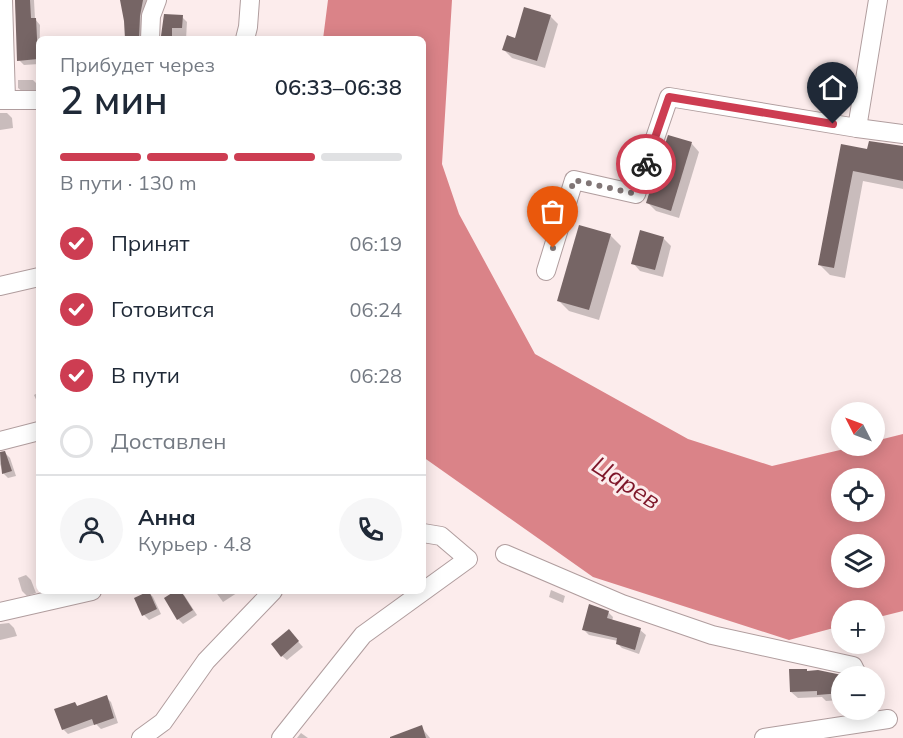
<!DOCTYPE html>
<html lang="ru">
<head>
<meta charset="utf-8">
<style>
  :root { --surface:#fff; --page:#f6f6f7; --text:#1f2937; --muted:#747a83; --line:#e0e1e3; --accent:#cd3d52 }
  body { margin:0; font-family:Mulish,sans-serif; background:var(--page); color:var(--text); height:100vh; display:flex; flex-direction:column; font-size:22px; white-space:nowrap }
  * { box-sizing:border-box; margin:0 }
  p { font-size:20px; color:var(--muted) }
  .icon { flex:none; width:33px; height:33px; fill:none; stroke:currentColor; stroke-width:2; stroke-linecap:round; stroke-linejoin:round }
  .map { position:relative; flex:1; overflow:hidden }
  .panel { position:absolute; left:36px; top:36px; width:390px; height:558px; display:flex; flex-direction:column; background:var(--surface); border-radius:9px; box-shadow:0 3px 15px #0003 }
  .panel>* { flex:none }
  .needle { width:39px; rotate:312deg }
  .controls { position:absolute; left:831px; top:402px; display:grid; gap:12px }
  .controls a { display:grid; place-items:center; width:54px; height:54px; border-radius:50%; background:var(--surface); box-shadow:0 3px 15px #0003; font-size:30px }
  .pin { position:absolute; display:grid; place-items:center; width:51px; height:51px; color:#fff; margin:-62px -26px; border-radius:50% 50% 50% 0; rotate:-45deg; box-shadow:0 0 6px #0007 }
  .pin .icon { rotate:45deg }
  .courier { position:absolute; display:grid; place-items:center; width:60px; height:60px; margin:-30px; border:4px solid #cd3d52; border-radius:50%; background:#fff; color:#222; box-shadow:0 2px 8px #0007 }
  .summary em { font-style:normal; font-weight:600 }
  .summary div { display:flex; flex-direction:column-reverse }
  .summary { display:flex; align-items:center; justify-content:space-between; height:102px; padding:0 24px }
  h1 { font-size:39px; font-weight:600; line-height:45px }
  .bar { display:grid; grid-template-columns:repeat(4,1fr); gap:9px 6px; align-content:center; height:72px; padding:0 24px }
  .bar i { height:8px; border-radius:4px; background:var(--line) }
  .bar .current { background:var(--accent) }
  .bar p { grid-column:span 4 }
  .line { display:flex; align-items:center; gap:15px; padding:0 24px; border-top:2px solid var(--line) }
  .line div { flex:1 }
  .round { display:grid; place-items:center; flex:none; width:63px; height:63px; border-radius:32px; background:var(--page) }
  ol { padding:0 24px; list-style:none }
  li { display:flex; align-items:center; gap:18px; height:66px }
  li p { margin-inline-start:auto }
  li .icon { padding:6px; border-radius:50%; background:var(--accent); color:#fff; stroke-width:4 }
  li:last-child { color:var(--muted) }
  li i { width:33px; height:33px; border:3px solid var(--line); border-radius:50% }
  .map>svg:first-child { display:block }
  .water { fill:#da8388; fill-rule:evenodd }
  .shadow { fill:#0003 }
  .building { fill:#766565 }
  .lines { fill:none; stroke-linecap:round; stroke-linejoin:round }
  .minor-casing { stroke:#b09d9e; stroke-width:20 }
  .minor { stroke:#fff; stroke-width:18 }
  .done { stroke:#817676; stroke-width:6; stroke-dasharray:0 10.8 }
  .route { stroke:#cd3d52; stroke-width:8 }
  .labels { text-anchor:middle; stroke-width:6; stroke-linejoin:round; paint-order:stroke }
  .water-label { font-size:24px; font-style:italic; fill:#7e1629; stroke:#fcecec }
</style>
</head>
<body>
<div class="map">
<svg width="903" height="738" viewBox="0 0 903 738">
  <rect width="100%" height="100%" fill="#fcecec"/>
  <!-- water -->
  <path class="water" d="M328,0H452L442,164L459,214L535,354L688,439L772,466L857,446H874L875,441L903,434V611L875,618L874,610H842L841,626L789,640L593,577L423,457V39H323ZM842,478H874V512H842ZM842,544H874V578H842Z"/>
  <!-- shadow -->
  <g class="shadow">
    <polygon points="15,0 34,0 35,19 40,25 39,64 24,65 19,60"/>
    <polygon points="121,0 146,0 148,9 144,39 126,39 125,20"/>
    <polygon points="165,16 182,17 187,22 186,39 163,39"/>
    <polygon points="550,16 558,24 545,68 512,58 504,50"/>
    <polygon points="18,80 33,80 38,85 38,93 24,93 18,88"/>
    <polygon points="0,113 7,113 12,118 13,128 0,130"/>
    <polygon points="669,136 692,144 699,152 679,218 656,211 648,203"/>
    <polygon points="842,146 868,151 903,148 903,189 863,181 845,278 830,275 819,264"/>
    <polygon points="610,235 621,246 599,320 569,311 558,300"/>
    <polygon points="663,238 671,246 663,277 640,271 633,263"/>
    <polygon points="39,392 39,406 34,395"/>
    <polygon points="0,453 5,453 10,458 16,476 8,478 3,473 0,464"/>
    <polygon points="26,575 31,580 36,593 27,596 22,591 18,578"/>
    <polygon points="551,590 565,596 563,603 549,597"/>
    <polygon points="178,591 184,595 197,615 183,624 178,619"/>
    <polygon points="215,591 240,591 223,602"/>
    <polygon points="148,592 153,597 161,614 149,620 144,615"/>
    <polygon points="608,612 613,617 612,621 640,630 646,635 639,654 622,648 617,643 618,641 589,635 584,630"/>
    <polygon points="9,623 14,628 17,636 0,640 0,624"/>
    <polygon points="293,636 303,647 287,660 282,656"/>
    <polygon points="806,670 808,672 842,677 842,700 826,701 822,697 798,698 791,692"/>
    <polygon points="106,697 111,702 118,723 101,729 96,724 68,734 63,729 75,703 78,707"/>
    <polygon points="421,727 430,738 399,738"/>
    <polygon points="301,733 308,738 297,738"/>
  </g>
  <!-- building -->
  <g class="building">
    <polygon points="15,0 30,0 31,18 36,18 38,59 17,61"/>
    <polygon points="120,0 143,0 140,16 139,39 125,39 124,21"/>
    <polygon points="524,7 551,15 537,61 502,50 507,35 515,38"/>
    <polygon points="164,14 183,15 182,28 172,28 172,37 161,36"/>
    <polygon points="668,135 692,142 671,211 646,203"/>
    <polygon points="869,141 903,146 903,181 853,171 834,268 818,265 841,144 867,149"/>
    <polygon points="579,225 611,234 589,310 557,301"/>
    <polygon points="640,230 664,237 655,270 631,264"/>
    <polygon points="5,451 12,471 2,474 0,452"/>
    <polygon points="149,591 157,609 142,616 134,598"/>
    <polygon points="175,591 181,591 193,610 177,620 164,598"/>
    <polygon points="589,604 609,611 607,618 641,628 635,650 616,644 617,638 582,630"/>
    <polygon points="289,629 299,641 281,657 271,644"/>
    <polygon points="789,669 807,669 807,671 818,670 842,675 842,693 817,695 817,691 790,692"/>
    <polygon points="107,695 114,718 94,725 92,719 62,730 54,709 75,702 77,706"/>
    <polygon points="422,725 426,738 390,738 390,737"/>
  </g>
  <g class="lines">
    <defs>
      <g id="minor">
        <polyline points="3,0 6,99"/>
        <polyline points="150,39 151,16 157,0"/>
        <polyline points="245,39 248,27 250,0"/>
        <polyline points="0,100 39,100"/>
        <polyline points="857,128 878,0"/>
        <polyline points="546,271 574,180 636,194 669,97 857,128 903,134"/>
        <polyline points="0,286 39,277"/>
        <polyline points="0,441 39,431"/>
        <polyline points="505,554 622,604 712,635 853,666 858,676"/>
        <polyline points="0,612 92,591"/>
        <polyline points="141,738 163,722 206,661 273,591"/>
        <polyline points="281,738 363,635 468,559 441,536 423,533"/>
        <polyline points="764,738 888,719"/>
      </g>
    </defs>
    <!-- minor casing -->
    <use href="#minor" class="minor-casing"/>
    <!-- minor -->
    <use href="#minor" class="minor"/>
  </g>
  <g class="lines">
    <!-- done -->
    <polyline class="done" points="553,248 574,180 636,194 646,164"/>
    <!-- route -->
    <polyline class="route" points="646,164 669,97 833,124"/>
  </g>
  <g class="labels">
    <!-- water labels -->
    <g class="water-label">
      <text transform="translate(626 483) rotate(33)" y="8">Царев</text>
    </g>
  </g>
</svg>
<div class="controls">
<a><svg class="needle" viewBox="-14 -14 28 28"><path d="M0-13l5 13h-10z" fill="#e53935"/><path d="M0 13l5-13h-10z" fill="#747a83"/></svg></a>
<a><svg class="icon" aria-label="locate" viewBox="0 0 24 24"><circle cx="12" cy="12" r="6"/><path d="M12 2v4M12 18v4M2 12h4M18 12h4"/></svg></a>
<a><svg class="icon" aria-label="layers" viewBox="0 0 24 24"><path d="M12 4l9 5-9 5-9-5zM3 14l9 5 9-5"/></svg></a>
<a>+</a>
<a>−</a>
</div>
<div class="pin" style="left:553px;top:248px;background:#ea580c"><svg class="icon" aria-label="bag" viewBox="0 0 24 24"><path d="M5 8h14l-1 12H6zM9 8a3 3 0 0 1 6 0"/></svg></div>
<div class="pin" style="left:833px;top:124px;background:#1f2937"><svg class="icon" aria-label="home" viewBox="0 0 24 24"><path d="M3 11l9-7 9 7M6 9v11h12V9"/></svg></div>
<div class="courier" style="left:646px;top:164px"><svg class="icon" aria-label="bike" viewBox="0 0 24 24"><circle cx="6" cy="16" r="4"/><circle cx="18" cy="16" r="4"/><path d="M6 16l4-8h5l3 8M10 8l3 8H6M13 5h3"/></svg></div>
<section class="panel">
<div class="summary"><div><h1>2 мин</h1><p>Прибудет через</p></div><em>06:33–06:38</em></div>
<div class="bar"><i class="current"></i><i class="current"></i><i class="current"></i><i></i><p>В пути · 130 m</p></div>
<ol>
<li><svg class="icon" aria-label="check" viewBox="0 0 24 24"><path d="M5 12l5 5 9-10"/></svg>Принят<p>06:19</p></li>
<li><svg class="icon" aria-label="check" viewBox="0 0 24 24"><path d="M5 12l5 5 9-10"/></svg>Готовится<p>06:24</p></li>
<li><svg class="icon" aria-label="check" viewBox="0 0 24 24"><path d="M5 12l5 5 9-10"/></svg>В пути<p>06:28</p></li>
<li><i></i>Доставлен</li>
</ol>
<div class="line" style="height:108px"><a class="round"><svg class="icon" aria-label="person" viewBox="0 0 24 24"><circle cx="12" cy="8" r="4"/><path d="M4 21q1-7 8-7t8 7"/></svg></a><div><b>Анна</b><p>Курьер · 4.8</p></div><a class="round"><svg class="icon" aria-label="phone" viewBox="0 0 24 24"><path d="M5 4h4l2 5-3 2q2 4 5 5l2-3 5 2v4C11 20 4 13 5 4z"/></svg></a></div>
</section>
</div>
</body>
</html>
